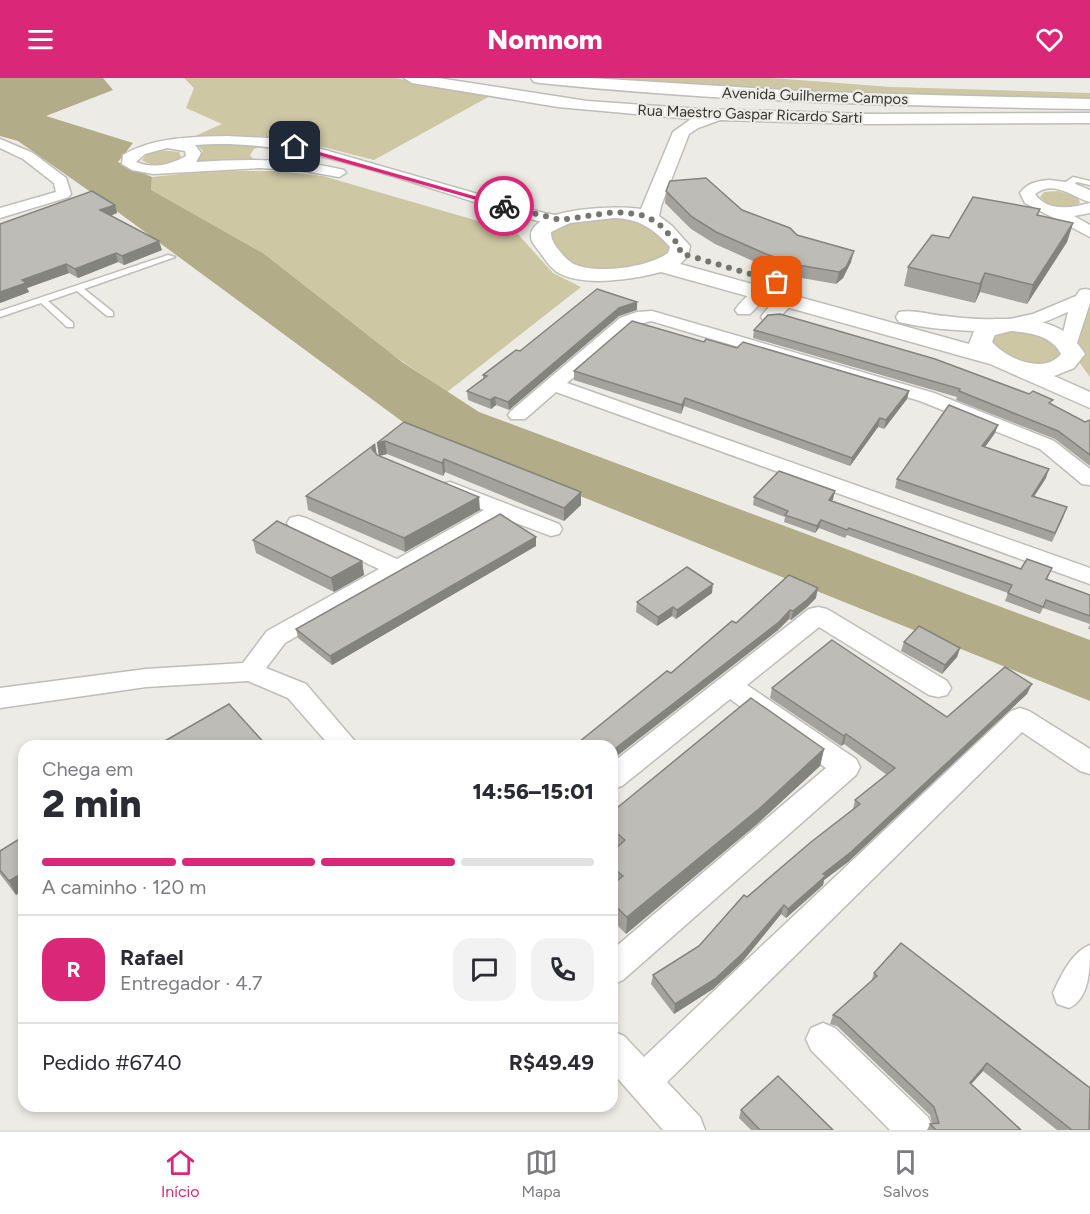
<!DOCTYPE html>
<html lang="pt">
<head>
<meta charset="utf-8">
<style>
  :root { --surface:#fff; --page:#f2f2f3; --text:#2b2b33; --muted:#7c7c81; --line:#e1e1e2; --accent:#db2777 }
  body { margin:0; font-family:Figtree,sans-serif; background:var(--page); color:var(--text); height:100vh; display:flex; flex-direction:column; font-size:22px; white-space:nowrap }
  * { box-sizing:border-box; margin:0 }
  p { font-size:20px; color:var(--muted) }
  .icon { flex:none; width:33px; height:33px; fill:none; stroke:currentColor; stroke-width:2; stroke-linecap:round; stroke-linejoin:round }
  .map { position:relative; flex:1; overflow:hidden }
  .sheet { position:absolute; left:18px; top:662px; width:600px; height:372px; display:flex; flex-direction:column; background:var(--surface); border-radius:18px; box-shadow:0 3px 9px #0003 }
  .sheet>* { flex:none }
  .pin { position:absolute; display:grid; place-items:center; width:51px; height:51px; color:#fff; margin:-26px; border-radius:12px; box-shadow:0 3px 9px #0006 }
  .courier { position:absolute; display:grid; place-items:center; width:60px; height:60px; margin:-30px; border:4px solid #db2777; border-radius:50%; background:#fff; color:#222; box-shadow:0 2px 8px #0007 }
  .head em { font-style:normal; font-weight:800 }
  .head div { display:flex; flex-direction:column-reverse }
  .head { display:flex; align-items:center; justify-content:space-between; height:102px; padding:0 24px }
  h1 { font-size:39px; font-weight:800; line-height:45px }
  .bar { display:grid; grid-template-columns:repeat(4,1fr); gap:9px 6px; align-content:center; height:72px; padding:0 24px }
  .bar i { height:8px; border-radius:4px; background:var(--line) }
  .bar .on { background:var(--accent) }
  .bar p { grid-column:span 4 }
  .line { display:flex; align-items:center; gap:15px; padding:0 24px; border-top:2px solid var(--line) }
  .line div { flex:1 }
  .round { display:grid; place-items:center; flex:none; width:63px; height:63px; border-radius:18px; background:var(--page) }
  header { display:flex; justify-content:space-between; align-items:center; height:78px; padding:0 24px; background:var(--accent); color:#fff; font-size:27px; font-weight:800 }
  .menu { display:flex; justify-content:space-around; align-items:center; height:84px; border-top:2px solid var(--line); background:var(--surface); font-size:16px; color:var(--muted) }
  .menu a { display:grid; justify-items:center; gap:3px }
  .menu .on { color:var(--accent) }
  .map>svg:first-child { display:block }
  .green { fill:#cec7a4 }
  .forest { fill:#b3ac89 }
  .lines { fill:none; stroke-linecap:round; stroke-linejoin:round }
  .service-casing { stroke:#bebdb7; stroke-width:3 }
  .minor-casing { stroke:#bebdb7; stroke-width:3 }
  .tertiary-casing { stroke:#bebdb7; stroke-width:3 }
  .secondary-casing { stroke:#bebdb7; stroke-width:3 }
  .service { fill:#fff; fill-rule:evenodd }
  .minor { fill:#fff; fill-rule:evenodd }
  .tertiary { fill:#fff; fill-rule:evenodd }
  .secondary { fill:#fff; fill-rule:evenodd }
  .wall { fill:#a3a29d }
  .shaded-wall { fill:#84847f }
  .building { fill:#bdbcb6; stroke:#84847f; stroke-width:1.5 }
  .route { fill:#db2777 }
  .done { stroke:#767571; stroke-width:6; stroke-dasharray:0 10.8 }
  .labels { text-anchor:middle; stroke-width:4.5; stroke-linejoin:round; paint-order:stroke }
  .far-street-label { font-size:15px; fill:#363533; stroke:#edebe5 }
</style>
</head>
<body>
<header><svg class="icon" aria-label="menu" viewBox="0 0 24 24"><path d="M4 6h16M4 12h16M4 18h16"/></svg>Nomnom<svg class="icon" aria-label="heart" viewBox="0 0 24 24"><path d="M12 20l-8-8c-3-5 5-10 8-4 3-6 11-1 8 4z"/></svg></header>
<div class="map">
<svg width="1090" height="1052" viewBox="0 0 1090 1052">
  <rect width="100%" height="100%" fill="#edebe5"/>
  <!-- green -->
  <g class="green">
    <polygon points="184,0 395,0 492,17 374,82 323,69 261,58 195,58 222,46 186,30 194,10"/>
    <polygon points="594,0 772,0 892,9 1090,15 1090,25 886,20 600,5"/>
    <polygon points="225,65 265,67 254,71 250,77 253,81 192,84 200,78 203,73 196,66"/>
    <path d="M160,72L179,74L181,79C170,87 152,90 142,82L147,76Z"/>
    <polygon points="208,93 277,93 323,98 516,154 553,195 581,209 447,314 151,112 152,99"/>
    <path d="M1058,113L1078,119L1080,125C1068,132 1050,130 1040,119L1044,114Z"/>
    <polygon points="616,138 643,142 671,169 670,173 657,184 608,192 580,189 568,183 550,161 553,152 565,146"/>
    <polygon points="1090,212 1090,299 1073,276 1081,222"/>
    <polygon points="997,253 1038,253 1065,273 1056,285 1029,288 991,272 990,258"/>
  </g>
  <!-- forest -->
  <polygon class="forest" points="0,0 103,0 113,12 46,38 133,65 118,84 152,99 151,112 264,176 402,284 479,334 1090,562 1090,623 411,350 92,115 18,63 0,58"/>
  <g class="lines">
    <defs>
      <g id="service">
        <polygon points="1073,99 1090,103 1090,107 1077,104 1069,110 1063,110 1063,106"/>
        <polygon points="168,177 175,179 84,211 113,234 113,238 107,238 77,213 48,223 73,245 73,249 67,249 41,225 0,239 0,233"/>
      </g>
      <g id="minor">
        <path d="M227,58L269,60L311,68L544,135L566,139L569,142L561,147L542,144C429,115 314,58 195,67L201,75L196,84C246,81 295,80 344,92L346,95L339,99L299,92L259,90L153,96L132,92L122,86L123,77C154,59 191,59 227,58ZM167,70L185,73L186,78C170,87 153,91 136,84L145,76Z"/>
        <polygon points="0,61 33,75 66,100 71,116 69,119 0,140 0,130 56,114 54,105 23,81 0,70"/>
        <path d="M1049,102L1073,105L1090,112V124C1072,119 1054,101 1035,116C1047,134 1072,130 1090,125V135L1074,138L1090,147V159L1025,125L1020,115C1027,105 1037,103 1049,102Z"/>
        <path d="M762,210L768,211L771,215L750,236H738L735,232C741,223 752,212 762,210Z"/>
        <path d="M1086,211L1090,212V225L1075,271H1063L1060,267L1068,234C1051,241 1024,255 1005,250L1002,246L1005,242L1033,236L1076,218L1080,212Z"/>
        <path d="M787,217L793,218L796,222L776,243H764L761,239C767,230 777,219 787,217Z"/>
        <polygon points="652,233 934,315 1054,363 1090,391 1090,407 1082,406 1040,371 920,323 651,243 632,248 567,305 1090,490 1090,506 556,314 525,341 511,341 508,337 511,333 620,240 637,234"/>
        <polygon points="450,404 559,446 562,451 559,456 551,458 503,440 285,565 266,590 306,606 359,668 330,668 288,620 248,603 146,609 0,630 0,610 146,591 243,585 267,553 379,491 290,450 287,445 290,440 298,438 306,440 397,481 484,432 442,416 439,411 442,406"/>
        <polygon points="818,529 827,531 947,603 951,610 947,617 938,619 929,617 819,549 747,607 856,681 860,689 856,697 623,902 612,907 612,872 826,690 730,621 622,708 612,711 612,685 809,531"/>
        <polygon points="1020,630 1029,633 1090,671 1090,696 1080,693 1022,654 667,1004 700,1039 705,1052 663,1052 612,994 612,953 624,958 644,979 1011,633"/>
        <path d="M1090,867C1090,891 1090,920 1069,930L1057,926L1053,915C1061,897 1072,874 1090,867Z"/>
        <polygon points="823,945 835,950 928,1039 933,1052 890,1052 811,972 806,961 811,950"/>
      </g>
      <path id="tertiary" d="M404,0H438L587,23L701,31L868,36L1090,35V45L868,46L720,42L698,50L689,56L661,128L659,138L672,148L690,168L688,178L680,186L969,266L974,253C949,252 924,250 899,244L896,239L899,234C914,231 930,237 945,238C962,240 979,242 996,241C1032,241 1064,241 1085,276L1074,290L1054,298L1090,314V330L990,286L661,194C634,201 583,210 557,194C551,190 546,183 542,177C538,171 530,164 531,157C533,129 621,127 641,131L673,54L691,41L558,29L412,5ZM614,140C639,141 653,150 670,169L668,175C649,189 599,196 576,187C568,184 563,177 558,171C554,165 551,162 551,154L570,145ZM1011,253C1030,255 1051,257 1061,276C1044,297 1007,281 992,264L995,257Z"/>
      <path id="secondary" d="M531,0H591L815,14L1090,21V31C906,28 723,24 540,5L534,4Z"/>
    </defs>
    <!-- service casing -->
    <use href="#service" class="service-casing"/>
    <!-- minor casing -->
    <use href="#minor" class="minor-casing"/>
    <!-- tertiary casing -->
    <use href="#tertiary" class="tertiary-casing"/>
    <!-- secondary casing -->
    <use href="#secondary" class="secondary-casing"/>
    <!-- service -->
    <use href="#service" class="service"/>
    <!-- minor -->
    <use href="#minor" class="minor"/>
    <!-- tertiary -->
    <use href="#tertiary" class="tertiary"/>
    <!-- secondary -->
    <use href="#secondary" class="secondary"/>
  </g>
  <!-- wall -->
  <g class="wall">
    <polygon points="666,113 742,132 797,157 851,184 843,200 836,206 796,199 764,188 715,166 691,151 665,125"/>
    <polygon points="115,127 117,135 110,138 162,172 124,187 118,184 78,200 69,195 27,210 29,214 0,225 0,146"/>
    <polygon points="1040,131 1038,137 1073,145 1067,164 1027,226 980,214 975,225 904,208 908,189 949,160"/>
    <polygon points="637,232 619,238 509,332 496,327 491,331 468,322 467,313 483,301 483,297 520,273"/>
    <polygon points="754,252 1052,326 1085,344 1090,342 1090,388 1055,361 956,322 957,319 753,260"/>
    <polygon points="704,264 737,270 909,313 907,321 884,351 878,349 850,388 684,328 681,336 574,302 574,293"/>
    <polygon points="404,344 581,427 564,443 445,394 443,398 387,376 379,378 377,365"/>
    <polygon points="995,355 985,369 1046,400 1034,419 1064,438 1052,464 895,410 897,401"/>
    <polygon points="375,366 377,377 480,432 405,474 308,432 306,418"/>
    <polygon points="835,413 833,421 832,423 1021,491 1052,490 1047,502 1090,517 1090,551 1088,551 1090,546 1043,530 1040,536 1005,523 1008,515 847,457 845,460 819,450 815,455 784,444 785,439 753,427 754,419"/>
    <polygon points="536,459 536,468 332,587 298,560 296,551"/>
    <polygon points="253,462 362,483 364,497 334,514 256,475"/>
    <polygon points="712,515 676,541 672,538 657,548 636,534 637,524"/>
    <polygon points="816,520 806,530 791,542 789,541 777,553 671,595 736,545"/>
    <polygon points="904,564 960,570 957,579 942,596 901,573"/>
    <polygon points="772,610 947,639 1027,616 848,784 824,802 823,807 818,812 786,840 781,836 742,884 713,911 674,936 651,906 653,897 699,868 747,819 853,731 855,722 887,697 844,666 841,668 770,620"/>
    <polygon points="824,671 820,688 756,747 626,856 612,842 612,774 615,771 612,769 612,734"/>
    <polygon points="24,758 24,811 16,817 0,796 0,773"/>
    <polygon points="874,895 1089,1052 1057,1052 983,993 971,1006 1021,1052 927,1052 930,1046 932,1046 930,1037 837,948 830,946 833,937 871,904"/>
    <polygon points="741,1032 833,1052 751,1052 739,1040"/>
  </g>
  <!-- shaded-wall -->
  <g class="shaded-wall">
    <polygon points="115,127 117,135 102,141 100,132"/>
    <polygon points="1073,145 1067,164 1027,226 1033,207"/>
    <polygon points="159,163 162,172 124,187 122,178"/>
    <polygon points="854,173 851,184 843,200 836,206 839,194"/>
    <polygon points="116,175 118,184 78,200 75,191"/>
    <polygon points="66,186 69,195 27,210 29,214 0,225 0,214 22,202"/>
    <polygon points="985,195 980,214 975,225 980,206"/>
    <polygon points="637,224 637,232 619,238 509,332 508,324 619,230"/>
    <polygon points="909,313 907,321 884,351 886,342"/>
    <polygon points="495,319 496,327 491,331 490,322"/>
    <polygon points="685,320 684,328 681,336 682,327"/>
    <polygon points="880,340 878,349 850,388 852,380"/>
    <polygon points="998,347 995,355 979,377 982,368"/>
    <polygon points="385,363 387,376 379,378 377,365"/>
    <polygon points="375,366 377,379 372,371"/>
    <polygon points="444,381 445,394 443,398 442,385"/>
    <polygon points="1049,391 1046,400 1028,427 1032,418"/>
    <polygon points="835,413 833,421 827,429 829,422"/>
    <polygon points="581,414 581,427 564,443 564,430"/>
    <polygon points="479,419 480,432 405,474 404,460"/>
    <polygon points="821,442 819,450 815,455 817,448"/>
    <polygon points="536,459 536,468 332,587 330,578"/>
    <polygon points="362,483 364,497 334,514 331,500"/>
    <polygon points="713,506 712,515 676,541 677,532"/>
    <polygon points="818,510 816,520 806,530 791,542 793,533"/>
    <polygon points="673,529 672,538 657,548 658,539"/>
    <polygon points="790,532 789,541 777,553 612,682 612,673"/>
    <polygon points="960,570 957,579 942,596 945,587"/>
    <polygon points="1032,606 1027,616 848,784 824,802 823,807 786,840 788,831 823,796"/>
    <polygon points="846,656 844,666 841,668 844,658"/>
    <polygon points="824,671 820,688 756,747 626,856 627,839"/>
    <polygon points="24,794 24,811 16,817 9,803"/>
    <polygon points="784,827 781,836 742,884 713,911 674,936 675,926"/>
    <polygon points="987,985 983,993 965,1013 970,1005"/>
  </g>
  <!-- building -->
  <g class="building">
    <polygon points="706,100 742,132 790,150 797,157 854,173 846,189 839,194 798,187 766,176 716,154 692,139 666,113 670,103"/>
    <polygon points="92,113 115,127 100,132 159,163 122,178 116,175 75,191 66,186 22,202 26,205 0,214 0,146"/>
    <polygon points="973,119 1040,131 1037,137 1073,145 1033,207 985,195 980,206 908,189 932,157 949,160"/>
    <polygon points="597,211 637,224 619,230 508,324 495,319 490,322 467,313 487,298 483,297 516,272 520,273"/>
    <polygon points="780,236 935,281 1029,316 1033,313 1053,322 1049,325 1085,344 1090,342 1090,377 1058,353 959,313 960,311 754,252 768,237"/>
    <polygon points="632,243 704,264 706,261 737,270 743,264 909,313 886,342 880,340 852,380 685,320 682,327 574,293"/>
    <polygon points="949,327 998,347 982,368 1049,391 1032,418 1067,429 1055,455 897,401"/>
    <polygon points="404,344 581,414 564,430 444,381 442,385 385,363 377,365"/>
    <polygon points="375,366 372,371 377,377 479,419 404,460 306,418"/>
    <polygon points="779,393 835,413 829,422 1021,491 1027,481 1052,490 1046,501 1090,517 1090,538 1046,522 1043,529 1008,515 1012,507 849,450 847,452 821,442 817,448 785,437 788,433 754,419"/>
    <polygon points="500,436 536,459 330,578 296,551"/>
    <polygon points="277,443 362,483 331,500 253,462"/>
    <polygon points="687,489 713,506 677,532 673,529 658,539 637,524"/>
    <polygon points="789,497 818,510 808,521 793,533 790,532 779,544 612,673 612,668 574,668 667,593 671,595 732,543 736,545"/>
    <polygon points="919,548 960,570 945,587 904,564"/>
    <polygon points="832,562 947,639 1005,589 1032,606 851,774 823,796 826,797 821,802 788,831 784,827 744,874 715,901 675,926 653,897 699,868 744,817 747,819 811,764 860,726 855,722 895,690 846,656 844,658 772,610"/>
    <polygon points="751,620 824,671 760,730 627,839 612,825 612,807 623,798 612,789 612,774 625,762 612,751 612,734"/>
    <polygon points="229,626 267,668 156,668"/>
    <polygon points="24,758 24,794 9,803 0,792 0,773"/>
    <polygon points="901,865 1090,1010 1089,1052 1072,1052 987,985 970,1005 1021,1052 936,1052 930,1046 939,1045 934,1029 840,940 833,937 877,898 874,895"/>
    <polygon points="778,998 833,1052 760,1052 741,1032"/>
  </g>
  <!-- route -->
  <polygon class="route" points="295,67 506,127 507,128 501,129 293,70"/>
  <g class="lines">
    <!-- done -->
    <polyline class="done" points="504,128 561,142 614,134 639,136 657,144 680,168 680,175 777,204"/>
  </g>
  <g class="labels">
    <!-- far-street labels -->
    <g class="far-street-label">
      <text transform="translate(815 18) rotate(2)" y="5">Avenida Guilherme Campos</text>
      <text transform="translate(750 36) rotate(2)" y="5">Rua Maestro Gaspar Ricardo Sarti</text>
    </g>
  </g>
</svg>
<div class="pin" style="left:777px;top:204px;background:#ea580c"><svg class="icon" aria-label="bag" viewBox="0 0 24 24"><path d="M5 8h14l-1 12H6zM9 8a3 3 0 0 1 6 0"/></svg></div>
<div class="pin" style="left:295px;top:69px;background:#1f2937"><svg class="icon" aria-label="home" viewBox="0 0 24 24"><path d="M3 11l9-7 9 7M6 9v11h12V9"/></svg></div>
<div class="courier" style="left:504px;top:128px"><svg class="icon" aria-label="bike" viewBox="0 0 24 24"><circle cx="6" cy="16" r="4"/><circle cx="18" cy="16" r="4"/><path d="M6 16l4-8h5l3 8M10 8l3 8H6M13 5h3"/></svg></div>
<section class="sheet">
<div class="head"><div><h1>2 min</h1><p>Chega em</p></div><em>14:56–15:01</em></div>
<div class="bar"><i class="on"></i><i class="on"></i><i class="on"></i><i></i><p>A caminho · 120 m</p></div>
<div class="line" style="height:108px"><b class="round" style="background:var(--accent);color:#fff">R</b><div><b>Rafael</b><p>Entregador · 4.7</p></div><a class="round"><svg class="icon" aria-label="chat" viewBox="0 0 24 24"><path d="M4 5h16v11H9l-5 4z"/></svg></a><a class="round"><svg class="icon" aria-label="phone" viewBox="0 0 24 24"><path d="M5 4h4l2 5-3 2q2 4 5 5l2-3 5 2v4C11 20 4 13 5 4z"/></svg></a></div>
<div class="line" style="height:78px"><div>Pedido #6740</div><b>R$49.49</b></div>
</section>
</div>
<nav class="menu">
<a class="on"><svg class="icon" aria-label="home" viewBox="0 0 24 24"><path d="M3 11l9-7 9 7M6 9v11h12V9"/></svg>Início</a>
<a><svg class="icon" aria-label="map" viewBox="0 0 24 24"><path d="M3 6l6-2 6 2 6-2v14l-6 2-6-2-6 2zM9 4v14M15 6v14"/></svg>Mapa</a>
<a><svg class="icon" aria-label="saved" viewBox="0 0 24 24"><path d="M7 4h10v16l-5-4-5 4z"/></svg>Salvos</a>
</nav>
</body>
</html>
